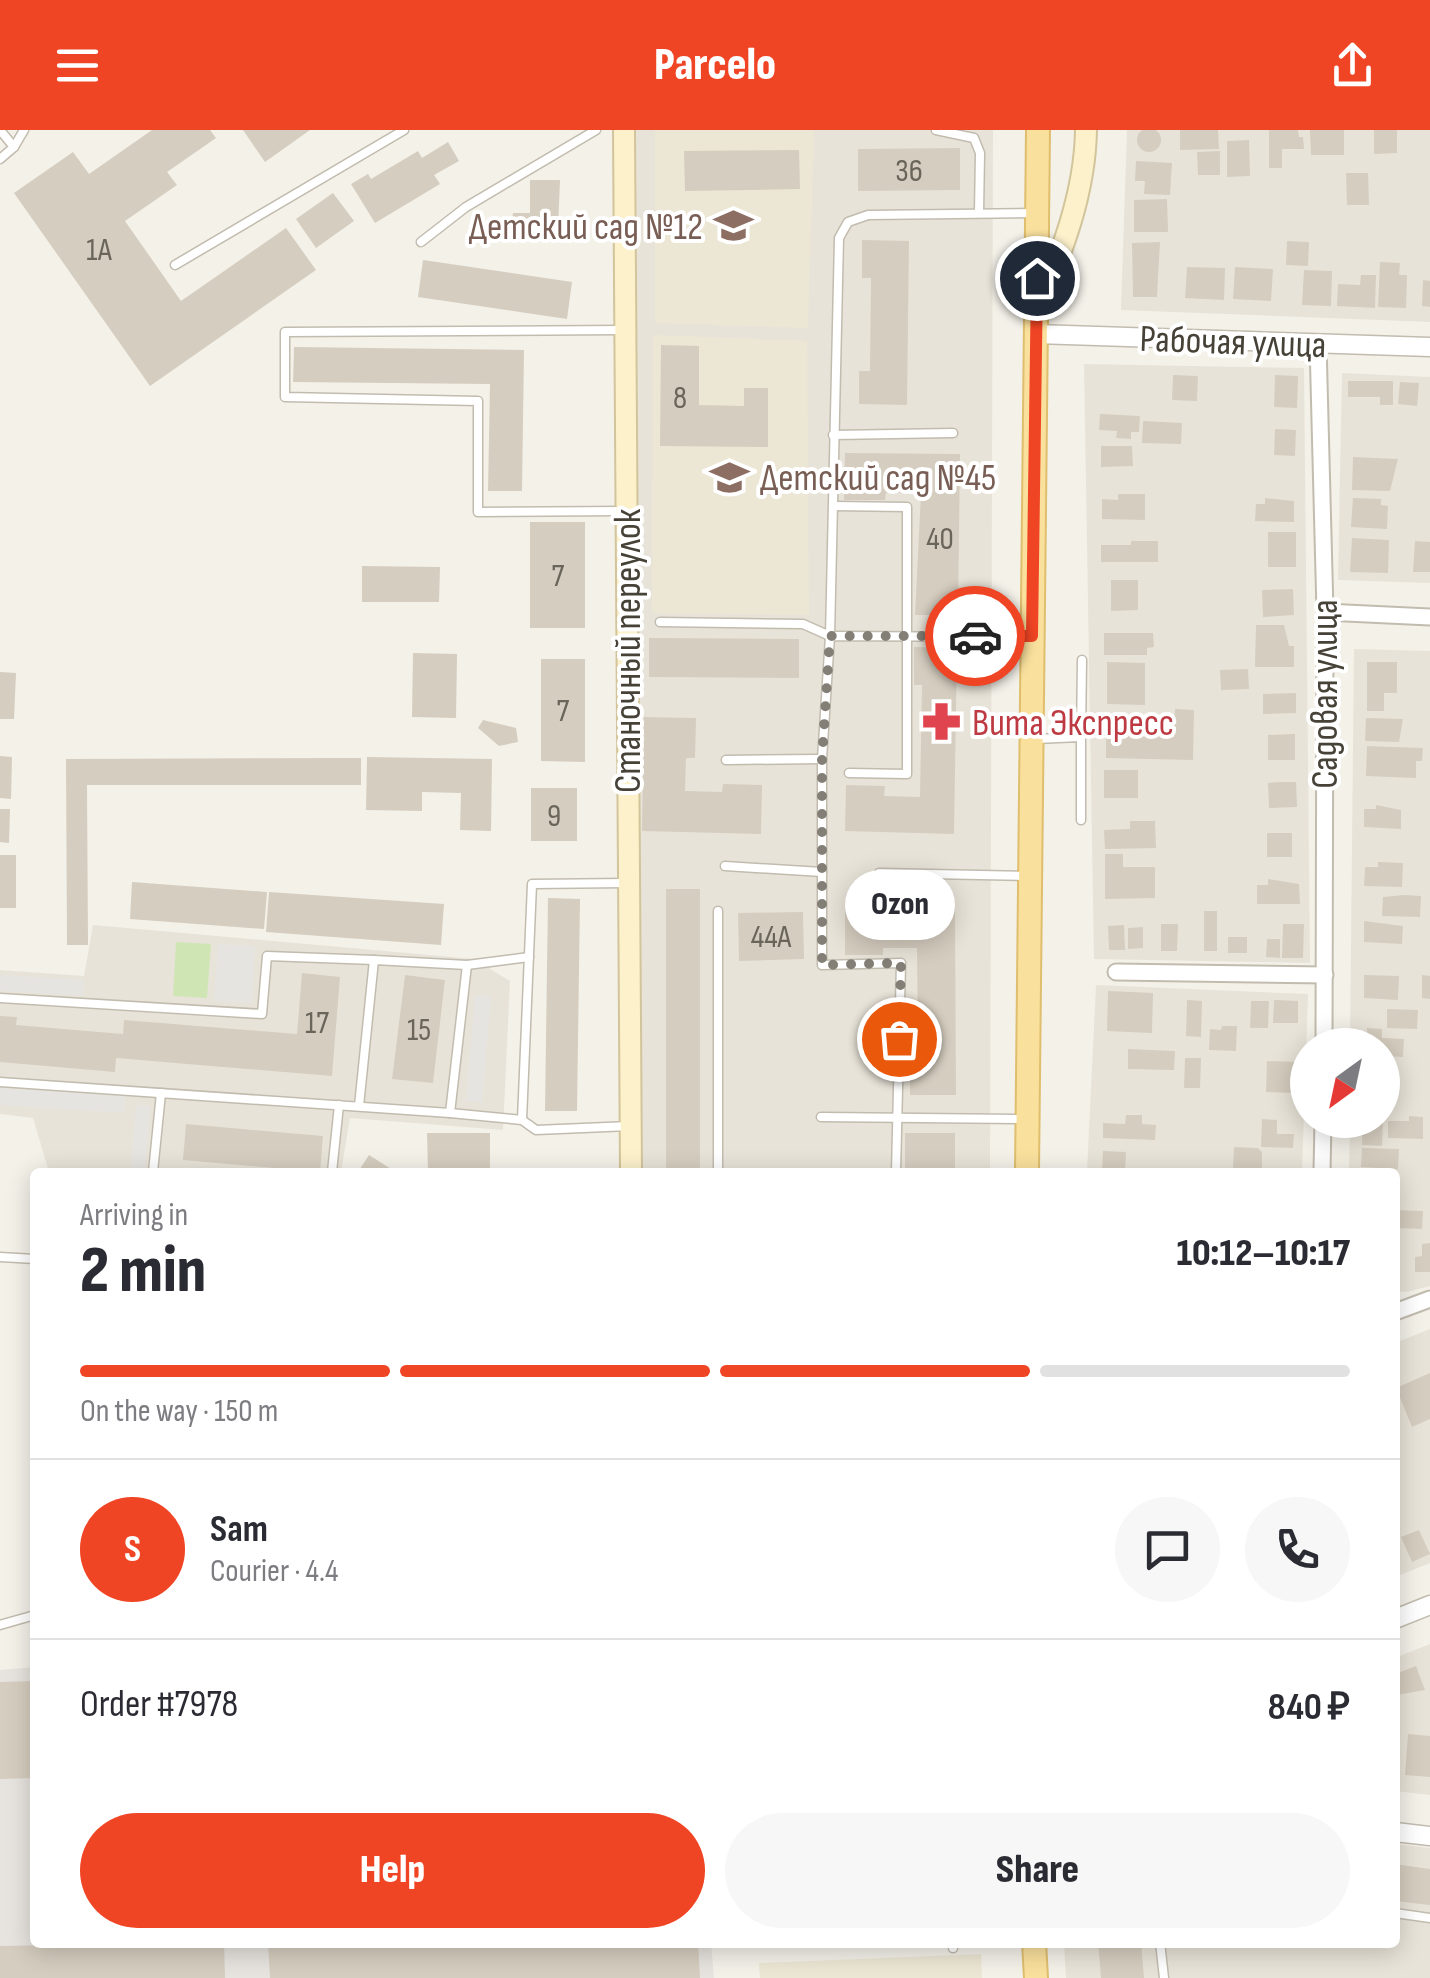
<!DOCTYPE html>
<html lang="en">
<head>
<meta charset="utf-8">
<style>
  :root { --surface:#fff; --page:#f7f7f7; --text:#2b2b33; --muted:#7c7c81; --line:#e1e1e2; --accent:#f04524 }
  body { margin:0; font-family:"Sofia Sans Condensed",sans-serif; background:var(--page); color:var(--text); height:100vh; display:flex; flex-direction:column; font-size:38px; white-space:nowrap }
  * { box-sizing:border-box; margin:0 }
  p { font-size:32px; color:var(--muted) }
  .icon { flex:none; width:55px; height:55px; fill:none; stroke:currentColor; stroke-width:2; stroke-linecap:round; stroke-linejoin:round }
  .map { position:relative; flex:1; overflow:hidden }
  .details { position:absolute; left:30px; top:1038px; width:1370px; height:780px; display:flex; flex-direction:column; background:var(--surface); border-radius:10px; box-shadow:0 5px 25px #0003 }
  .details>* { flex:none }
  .needle { width:65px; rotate:213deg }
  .controls { position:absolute; left:1290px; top:898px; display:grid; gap:20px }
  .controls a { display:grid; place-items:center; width:110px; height:110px; border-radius:50%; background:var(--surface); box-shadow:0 5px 25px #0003; font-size:50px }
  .pin { position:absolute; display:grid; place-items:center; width:85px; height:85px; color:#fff; margin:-42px; border:5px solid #fff; border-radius:50%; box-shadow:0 2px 10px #0007 }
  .courier { position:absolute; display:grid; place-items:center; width:100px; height:100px; margin:-50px; border:8px solid #f04524; border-radius:50%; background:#fff; color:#222; box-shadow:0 2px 12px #0007 }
  .bubble { position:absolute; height:70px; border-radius:35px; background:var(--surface); box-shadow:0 5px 25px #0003; font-size:32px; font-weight:800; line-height:70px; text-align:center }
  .summary em { font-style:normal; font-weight:800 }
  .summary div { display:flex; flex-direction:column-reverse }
  .summary { display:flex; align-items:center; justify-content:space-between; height:170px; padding:0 50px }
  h1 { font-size:65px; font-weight:800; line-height:75px }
  .bar { display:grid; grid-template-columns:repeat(4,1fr); gap:15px 10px; align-content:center; height:120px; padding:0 50px }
  .bar i { height:12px; border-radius:8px; background:var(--line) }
  .bar .current { background:var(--accent) }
  .bar p { grid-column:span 4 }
  .line { display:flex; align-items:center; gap:25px; padding:0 50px; border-top:2px solid var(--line) }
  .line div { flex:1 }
  .round { display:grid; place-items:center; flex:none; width:105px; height:105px; border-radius:52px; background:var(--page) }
  .primary-button { display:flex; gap:20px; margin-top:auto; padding:20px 50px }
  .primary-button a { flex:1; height:115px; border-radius:60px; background:var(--accent); color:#fff; font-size:40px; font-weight:800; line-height:115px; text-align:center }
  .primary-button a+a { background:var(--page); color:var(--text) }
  header { display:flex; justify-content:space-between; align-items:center; height:130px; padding:0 50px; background:var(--accent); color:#fff; font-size:45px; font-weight:800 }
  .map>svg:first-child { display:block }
  .residential { fill:#e8e3d8 }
  .industrial { fill:#e7e3de }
  .education { fill:#ece6d4 }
  .green { fill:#cfe6b4 }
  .parking { fill:#e6e4e1 }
  .building { fill:#d5cdbf }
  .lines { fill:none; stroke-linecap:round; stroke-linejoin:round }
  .service-casing { stroke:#c2bcaf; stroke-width:11 }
  .minor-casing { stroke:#c2bcaf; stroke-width:19 }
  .tertiary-casing { stroke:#c2bcaf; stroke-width:21 }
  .secondary-casing { stroke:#d2c49b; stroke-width:24 }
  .primary-casing { stroke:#dfbe6d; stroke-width:26 }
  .service { stroke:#fff; stroke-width:8 }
  .minor { stroke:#fff; stroke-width:15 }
  .tertiary { stroke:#fff; stroke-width:18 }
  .secondary { stroke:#fcf1cb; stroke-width:20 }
  .primary { stroke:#fae09d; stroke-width:22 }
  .done { stroke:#847f76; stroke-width:10; stroke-dasharray:0 18 }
  .route { stroke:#f04524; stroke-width:12 }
  .labels { text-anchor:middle; stroke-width:8; stroke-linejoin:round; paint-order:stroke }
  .number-label { font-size:32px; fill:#6a655a }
  .education-label { font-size:38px; fill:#785e54; stroke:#fff; text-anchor:end }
  .street-label { font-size:38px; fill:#474238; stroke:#fff }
  .health-label { font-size:38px; fill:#be3a42; stroke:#fff; text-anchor:start }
</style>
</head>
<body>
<header><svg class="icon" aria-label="menu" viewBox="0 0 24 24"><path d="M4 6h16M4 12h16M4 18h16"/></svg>Parcelo<svg class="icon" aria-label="share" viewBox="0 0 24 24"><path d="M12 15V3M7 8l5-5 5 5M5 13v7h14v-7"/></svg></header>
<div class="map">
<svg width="1430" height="1848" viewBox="0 0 1430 1848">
  <rect width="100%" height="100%" fill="#f4f1e9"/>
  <!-- residential -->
  <g class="residential">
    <polygon points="636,0 993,0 990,1042 641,1042"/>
    <polygon points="1127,0 1430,0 1430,192 1121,180"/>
    <polygon points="1084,234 1304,238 1310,833 1094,829"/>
    <polygon points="1342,243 1430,247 1430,453 1338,450"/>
    <polygon points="1354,519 1430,521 1430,1156 1407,1162 1395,1161 1395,1042 1349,1042 1350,990 1382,990 1382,915 1350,915"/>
    <polygon points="93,795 474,829 510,851 503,1000 350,988 341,1042 49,1042 33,988 0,984 0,840 84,846"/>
    <polygon points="1096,855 1308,864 1302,1042 1087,1042"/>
    <polygon points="1430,1199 1430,1433 1395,1447 1395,1213"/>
    <polygon points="1430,1514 1430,1665 1395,1661 1395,1528"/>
    <polygon points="1395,1714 1430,1718 1430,1848 1066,1848 1064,1813 1395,1812"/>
  </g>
  <!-- industrial -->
  <polygon class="industrial" points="35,1537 35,1812 711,1813 714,1848 0,1848 0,1540"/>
  <!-- education -->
  <g class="education">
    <polygon points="655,0 814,0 808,198 655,193"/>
    <polygon points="653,205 807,211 809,485 652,483"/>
    <polygon points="981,1824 982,1848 760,1848 759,1833"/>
  </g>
  <!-- green -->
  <polygon class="green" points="176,812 211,814 207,868 173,866"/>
  <!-- parking -->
  <g class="parking">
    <polygon points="218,814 255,816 252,873 214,871"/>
    <polygon points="0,845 84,850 83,866 0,861"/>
    <polygon points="475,865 491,866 482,973 466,971"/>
    <polygon points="0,958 125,966 124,983 0,975"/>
    <polygon points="136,975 150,976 145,1042 131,1042"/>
  </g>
  <!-- building -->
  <g class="building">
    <circle cx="1149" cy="10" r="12"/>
    <polygon points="152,0 210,0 216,8 167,42 177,55 125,91 181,171 286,98 316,140 150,256 14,63 73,22 89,44"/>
    <polygon points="243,0 310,0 265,32"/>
    <polygon points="1180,0 1218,0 1219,19 1180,20"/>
    <polygon points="1269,0 1298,0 1299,7 1303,7 1304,19 1282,19 1282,38 1269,38"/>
    <polygon points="1310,0 1344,0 1344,25 1311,25"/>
    <polygon points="1374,0 1397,0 1397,23 1374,24"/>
    <polygon points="1249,10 1250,46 1227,47 1227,11"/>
    <polygon points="448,12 459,31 434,45 440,54 375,93 351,54 368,44 371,49 418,21 422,28"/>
    <polygon points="960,18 960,60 858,61 858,19"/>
    <polygon points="799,20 800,59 685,61 684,21"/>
    <polygon points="1220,21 1220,45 1198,45 1197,22"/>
    <polygon points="1136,31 1172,33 1170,65 1144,64 1145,51 1135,51"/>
    <polygon points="1346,43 1368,43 1369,75 1347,75"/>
    <polygon points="530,50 560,50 558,99 511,97 513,83 530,83"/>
    <polygon points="333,63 354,91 316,118 296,89"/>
    <polygon points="1167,69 1168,102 1134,102 1134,70"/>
    <polygon points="862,110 909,111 907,275 859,274 859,241 870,241 871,148 862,148"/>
    <polygon points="1287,111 1309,112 1308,136 1286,135"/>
    <polygon points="1160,112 1157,167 1133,167 1132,113"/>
    <polygon points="423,130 572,152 567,189 418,167"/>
    <polygon points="1380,132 1400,133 1399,145 1407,145 1406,178 1378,177"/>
    <polygon points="1187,137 1225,138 1224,170 1185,168"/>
    <polygon points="1235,137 1273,139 1271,171 1233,169"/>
    <polygon points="1304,140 1332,141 1331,176 1302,175"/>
    <polygon points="1361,145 1376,145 1375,178 1337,176 1338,154 1360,155"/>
    <polygon points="1423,150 1430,151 1430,177 1422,176"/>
    <polygon points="661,215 699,216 699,275 744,276 744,258 768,258 768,317 660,316"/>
    <polygon points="294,217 524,220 522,361 488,361 490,254 293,252"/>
    <polygon points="1173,245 1198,246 1197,271 1172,270"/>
    <polygon points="1275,245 1298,246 1297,278 1274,277"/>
    <polygon points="1348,251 1393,251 1393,275 1380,275 1380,267 1348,267"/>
    <polygon points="1400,252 1419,253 1417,276 1398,274"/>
    <polygon points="1100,284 1140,286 1139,302 1131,302 1131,309 1116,308 1117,301 1099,300"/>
    <polygon points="1143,291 1182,293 1181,314 1142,313"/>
    <polygon points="1275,299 1296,300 1295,326 1274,325"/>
    <polygon points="1101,316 1132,316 1133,336 1101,337"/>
    <polygon points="845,323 960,324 958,485 915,485 921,363 886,363 885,370 844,370"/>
    <polygon points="1353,327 1398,329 1390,361 1352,360"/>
    <polygon points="1118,364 1145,364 1145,390 1102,389 1102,369 1118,370"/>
    <polygon points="1265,368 1294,371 1294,392 1255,391 1256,374 1265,374"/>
    <polygon points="1353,368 1381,369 1381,375 1388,376 1387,399 1351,397"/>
    <rect x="530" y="392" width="55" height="106"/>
    <rect x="1268" y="402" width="28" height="35"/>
    <polygon points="1352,408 1389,410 1388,443 1350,442"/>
    <polygon points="1131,411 1158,411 1158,432 1101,432 1101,415 1131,415"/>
    <polygon points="1415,411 1430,412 1430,442 1413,442"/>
    <polygon points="362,436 440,437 439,472 362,472"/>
    <polygon points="1111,450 1138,450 1138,480 1111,481"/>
    <polygon points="1293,459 1294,485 1263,487 1262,460"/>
    <polygon points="1256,495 1284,495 1289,516 1294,516 1294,537 1255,537"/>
    <polygon points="1104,503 1153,503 1154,517 1147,518 1147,525 1104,525"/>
    <polygon points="649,508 799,509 799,548 649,547"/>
    <polygon points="914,517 957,518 954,704 845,701 846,655 885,656 884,666 920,667 922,555 914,555"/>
    <polygon points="413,523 457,524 456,588 412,587"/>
    <polygon points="541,529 585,529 585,632 541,631"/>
    <polygon points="1107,532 1145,533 1145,575 1107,574"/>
    <polygon points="1367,532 1397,532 1397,563 1384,563 1384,581 1367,581"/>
    <polygon points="1248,539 1249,559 1221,560 1220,540"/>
    <polygon points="0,542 16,543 14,589 0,589"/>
    <polygon points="1296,563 1296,583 1263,584 1263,564"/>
    <polygon points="1175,579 1194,580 1193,630 1106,628 1106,586 1148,587 1148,606 1174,607"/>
    <polygon points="644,587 696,588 695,628 686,628 685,661 722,662 723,654 762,655 761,704 642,701"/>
    <polygon points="1366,588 1403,589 1399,612 1365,611"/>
    <polygon points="483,590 516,598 518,612 499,616 478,598"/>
    <polygon points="1295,604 1295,630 1268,630 1268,605"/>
    <polygon points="1367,616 1423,618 1422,631 1416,631 1416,648 1366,646"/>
    <polygon points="0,626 12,627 11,669 0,668"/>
    <polygon points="367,627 492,629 491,701 460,700 461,663 422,662 422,681 366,680"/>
    <polygon points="361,628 361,655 87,655 88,815 67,815 66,629"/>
    <rect x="1104" y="640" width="34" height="28"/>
    <polygon points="1280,652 1296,652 1297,677 1269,678 1268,653"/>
    <rect x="531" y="658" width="46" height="53"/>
    <polygon points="1376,675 1401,680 1401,699 1364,697 1364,679 1376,679"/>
    <polygon points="0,679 10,679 9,713 0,712"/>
    <polygon points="1130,691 1155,691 1156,718 1105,719 1104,700 1130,699"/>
    <rect x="1267" y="703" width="25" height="24"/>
    <polygon points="1105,724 1123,724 1123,737 1155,737 1155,768 1105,769"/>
    <rect x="0" y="725" width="16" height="53"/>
    <polygon points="1378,732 1403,733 1402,757 1364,756 1365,737 1378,737"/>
    <polygon points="1268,749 1299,754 1300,774 1257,774 1257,755 1268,755"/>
    <polygon points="132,752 267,762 264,799 130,789"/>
    <rect x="666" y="759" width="34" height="283"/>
    <polygon points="269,762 444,774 441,815 266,802"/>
    <polygon points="1404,765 1421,766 1420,787 1382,786 1383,767"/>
    <polygon points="548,768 580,769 577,981 545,981"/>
    <polygon points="955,779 956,965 910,965 910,926 918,926 917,818 883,818 883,825 845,825 845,780"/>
    <rect x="1204" y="781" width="13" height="40"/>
    <polygon points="803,782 804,829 739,831 738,783"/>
    <polygon points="1364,791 1403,796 1402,814 1364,812"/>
    <polygon points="1161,794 1178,794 1177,821 1161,821"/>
    <polygon points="1283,794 1304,794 1303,828 1282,828"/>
    <polygon points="1124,795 1125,820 1109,820 1108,796"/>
    <polygon points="1143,797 1143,818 1128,819 1128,798"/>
    <rect x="1228" y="807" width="19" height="16"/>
    <polygon points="1267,809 1280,809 1280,828 1266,827"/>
    <polygon points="302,843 340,847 332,946 116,928 115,942 0,932 0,886 17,887 16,895 123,904 124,890 297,904"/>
    <polygon points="405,845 445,850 433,953 392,949"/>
    <polygon points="1364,845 1399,846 1398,870 1364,868"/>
    <polygon points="1422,845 1430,846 1430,869 1422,868"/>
    <polygon points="1108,861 1153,863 1152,903 1107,901"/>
    <polygon points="1187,870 1202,871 1201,907 1186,906"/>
    <polygon points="1274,870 1298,871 1298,893 1273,893"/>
    <polygon points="1251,871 1269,871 1268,898 1250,898"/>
    <polygon points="1387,879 1418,880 1417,899 1387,898"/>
    <polygon points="1222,896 1237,896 1236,921 1209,920 1210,899 1221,900"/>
    <polygon points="1367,898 1382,899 1382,908 1404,909 1403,927 1382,926 1382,915 1367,915"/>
    <polygon points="1128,919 1175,921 1174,940 1128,939"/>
    <polygon points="1185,928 1201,928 1200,958 1184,958"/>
    <polygon points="1267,931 1298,932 1297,963 1266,962"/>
    <polygon points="1126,985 1142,985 1142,994 1156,995 1155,1010 1103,1008 1103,993 1125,994"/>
    <polygon points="1409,986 1423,987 1423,1009 1388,1008 1388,991 1409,991"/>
    <polygon points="1262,989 1277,990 1277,1004 1294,1004 1293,1018 1261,1017"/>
    <polygon points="1363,990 1383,990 1382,1016 1362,1015"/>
    <polygon points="186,994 323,1006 320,1042 183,1030"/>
    <polygon points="427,1003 490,1003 490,1042 428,1042"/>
    <rect x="905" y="1003" width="50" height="39"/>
    <polygon points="1234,1017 1258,1018 1262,1022 1262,1039 1233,1038"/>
    <polygon points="1362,1018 1399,1019 1398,1039 1361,1037"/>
    <polygon points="1103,1021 1126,1022 1125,1042 1102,1042"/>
    <polygon points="369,1025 396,1042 358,1042"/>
    <polygon points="1395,1080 1423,1081 1422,1099 1395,1098"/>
    <polygon points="1430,1113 1430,1142 1415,1142 1415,1127 1422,1126 1422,1114"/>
    <polygon points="1430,1243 1430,1289 1412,1297 1396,1258"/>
    <polygon points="1419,1400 1430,1424 1412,1432 1401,1407"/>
    <polygon points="1416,1536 1425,1560 1397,1565 1395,1544"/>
    <polygon points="35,1551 35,1648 0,1649 0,1552"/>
    <polygon points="1408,1604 1430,1606 1430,1647 1405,1645"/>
    <polygon points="1395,1734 1430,1739 1430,1775 1395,1771"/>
    <polygon points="224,1812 225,1848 0,1848 0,1816"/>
    <polygon points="268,1812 698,1812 700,1848 270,1848"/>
    <polygon points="1098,1812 1141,1812 1144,1848 1101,1848"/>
  </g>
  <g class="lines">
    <defs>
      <g id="service">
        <polyline points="936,0 974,8 980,23 979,82"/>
        <polyline points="14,17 24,0"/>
        <polyline points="0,29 14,17 0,0"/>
        <polyline points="421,112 466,77 596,0"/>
        <polyline points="175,135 404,0"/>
        <polyline points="623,200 285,202 285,267 478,271 478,382 626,381"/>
        <polyline points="833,305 953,303"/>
        <polyline points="834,376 907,377 907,644 849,643"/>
        <polyline points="660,492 803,494 830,506 839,108 848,92 868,85 1034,83"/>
        <polyline points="1081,607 1082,530"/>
        <polyline points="1036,609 1081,607 1081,690"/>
        <polyline points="726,630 822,629"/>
        <polyline points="725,736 822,742"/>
        <polyline points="879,743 1025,746"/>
        <polyline points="718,781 718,1042"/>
        <polyline points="0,868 262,884 267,826 374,830"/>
        <polyline points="0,952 450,983 522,990 536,1000 630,996"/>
        <polyline points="359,976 374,830 467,835 529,827"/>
        <polyline points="450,983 467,835"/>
        <polyline points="821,987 1022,989"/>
        <polyline points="522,990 532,754 626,753"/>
        <polyline points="153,1042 161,963"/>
        <polyline points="332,1042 339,975"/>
        <polyline points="896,1042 901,833 822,835 822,629 830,506 1027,507"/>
        <polyline points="0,1127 35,1129"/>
        <polyline points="0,1495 35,1485"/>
        <polyline points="1395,1783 1430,1788"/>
        <polyline points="953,1812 953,1818"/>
        <polyline points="1160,1812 1164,1848"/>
      </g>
      <g id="minor">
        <polyline points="1318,213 1325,482 1324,915"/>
        <polyline points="1325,482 1430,487"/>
        <polyline points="1116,842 1325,845"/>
        <polyline points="1322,1042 1323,990"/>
        <polyline points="1395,1182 1430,1169"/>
      </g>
      <g id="tertiary">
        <polyline points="1036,204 1430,217"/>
        <polyline points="1395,1489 1430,1475"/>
        <polyline points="1395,1702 1430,1706"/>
      </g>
      <g id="secondary">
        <polyline points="624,0 631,1042"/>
        <path d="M1037,180C1062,123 1085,63 1086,0"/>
      </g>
      <g id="primary">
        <polyline points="1027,1042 1038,0"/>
        <polyline points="1034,1812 1036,1848"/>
      </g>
    </defs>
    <!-- service casing -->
    <use href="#service" class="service-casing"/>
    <!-- minor casing -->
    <use href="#minor" class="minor-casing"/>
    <!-- tertiary casing -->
    <use href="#tertiary" class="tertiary-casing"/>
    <!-- secondary casing -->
    <use href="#secondary" class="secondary-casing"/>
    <!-- primary casing -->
    <use href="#primary" class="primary-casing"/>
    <!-- service -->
    <use href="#service" class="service"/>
    <!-- minor -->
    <use href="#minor" class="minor"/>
    <!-- tertiary -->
    <use href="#tertiary" class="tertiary"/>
    <!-- secondary -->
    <use href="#secondary" class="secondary"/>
    <!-- primary -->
    <use href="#primary" class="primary"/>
  </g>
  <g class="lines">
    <!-- done -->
    <polyline class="done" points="899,909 901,833 822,835 822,629 830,506 975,506"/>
    <!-- route -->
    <polyline class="route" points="975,506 1032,506 1037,148"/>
  </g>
  <!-- icons -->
  <defs>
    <symbol id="school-bare" viewBox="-9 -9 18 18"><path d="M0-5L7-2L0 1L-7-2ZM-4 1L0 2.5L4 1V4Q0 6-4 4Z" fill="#8d6e63" stroke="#fff" stroke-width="2.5" paint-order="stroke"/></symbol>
    <symbol id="pharmacy-bare" viewBox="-9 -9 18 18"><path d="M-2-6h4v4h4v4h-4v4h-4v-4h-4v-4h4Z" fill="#e0444e" stroke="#fff" stroke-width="2.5" paint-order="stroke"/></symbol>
  </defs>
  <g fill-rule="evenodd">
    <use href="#school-bare" x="706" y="68" width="55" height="55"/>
    <use href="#school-bare" x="702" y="320" width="55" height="55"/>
    <use href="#pharmacy-bare" x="914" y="564" width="55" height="55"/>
  </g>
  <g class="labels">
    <!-- number labels -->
    <g class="number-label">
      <text x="909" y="51">36</text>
      <text x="99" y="130">1А</text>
      <text x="680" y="278">8</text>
      <text x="940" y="419">40</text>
      <text x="558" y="456">7</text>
      <text x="563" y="591">7</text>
      <text x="554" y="696">9</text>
      <text x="771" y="817">44А</text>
      <text x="317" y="903">17</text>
      <text x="419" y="910">15</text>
    </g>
    <!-- education labels -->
    <g class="education-label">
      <text x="703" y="109">Детский сад №12</text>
      <text x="760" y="360" text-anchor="start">Детский сад №45</text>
    </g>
    <!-- street labels -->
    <g class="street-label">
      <text transform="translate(1233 211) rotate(2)" y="13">Рабочая улица</text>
      <text transform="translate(627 521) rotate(-90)" y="13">Станочный переулок</text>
      <text transform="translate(1324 564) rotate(-90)" y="13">Садовая улица</text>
    </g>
    <!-- health labels -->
    <g class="health-label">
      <text x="972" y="605">Вита Экспресс</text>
    </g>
  </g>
</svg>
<div class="controls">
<a><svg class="needle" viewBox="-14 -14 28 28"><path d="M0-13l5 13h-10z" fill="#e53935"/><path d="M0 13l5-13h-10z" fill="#7c7c81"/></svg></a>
</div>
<div class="pin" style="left:899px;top:909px;background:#ea580c"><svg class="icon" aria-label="bag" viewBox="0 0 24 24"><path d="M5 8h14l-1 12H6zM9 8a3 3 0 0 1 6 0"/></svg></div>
<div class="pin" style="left:1037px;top:148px;background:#1f2937"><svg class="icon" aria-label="home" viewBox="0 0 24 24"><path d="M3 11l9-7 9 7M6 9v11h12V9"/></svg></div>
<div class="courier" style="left:975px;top:506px"><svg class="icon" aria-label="car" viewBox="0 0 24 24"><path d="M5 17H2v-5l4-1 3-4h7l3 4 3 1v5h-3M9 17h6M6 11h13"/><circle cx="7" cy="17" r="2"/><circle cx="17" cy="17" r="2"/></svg></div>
<div class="bubble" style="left:845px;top:740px;width:110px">Ozon</div>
<section class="details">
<div class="summary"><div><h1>2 min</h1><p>Arriving in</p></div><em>10:12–10:17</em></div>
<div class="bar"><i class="current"></i><i class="current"></i><i class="current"></i><i></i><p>On the way · 150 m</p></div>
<div class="line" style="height:180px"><b class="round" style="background:var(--accent);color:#fff">S</b><div><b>Sam</b><p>Courier · 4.4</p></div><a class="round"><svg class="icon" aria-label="chat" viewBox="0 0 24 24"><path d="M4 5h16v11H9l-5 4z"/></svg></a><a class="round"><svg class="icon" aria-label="phone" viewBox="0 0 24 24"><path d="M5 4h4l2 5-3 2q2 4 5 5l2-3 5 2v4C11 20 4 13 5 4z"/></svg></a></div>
<div class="line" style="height:130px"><div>Order #7978</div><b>840 ₽</b></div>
<div class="primary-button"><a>Help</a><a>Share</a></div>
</section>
</div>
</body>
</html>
